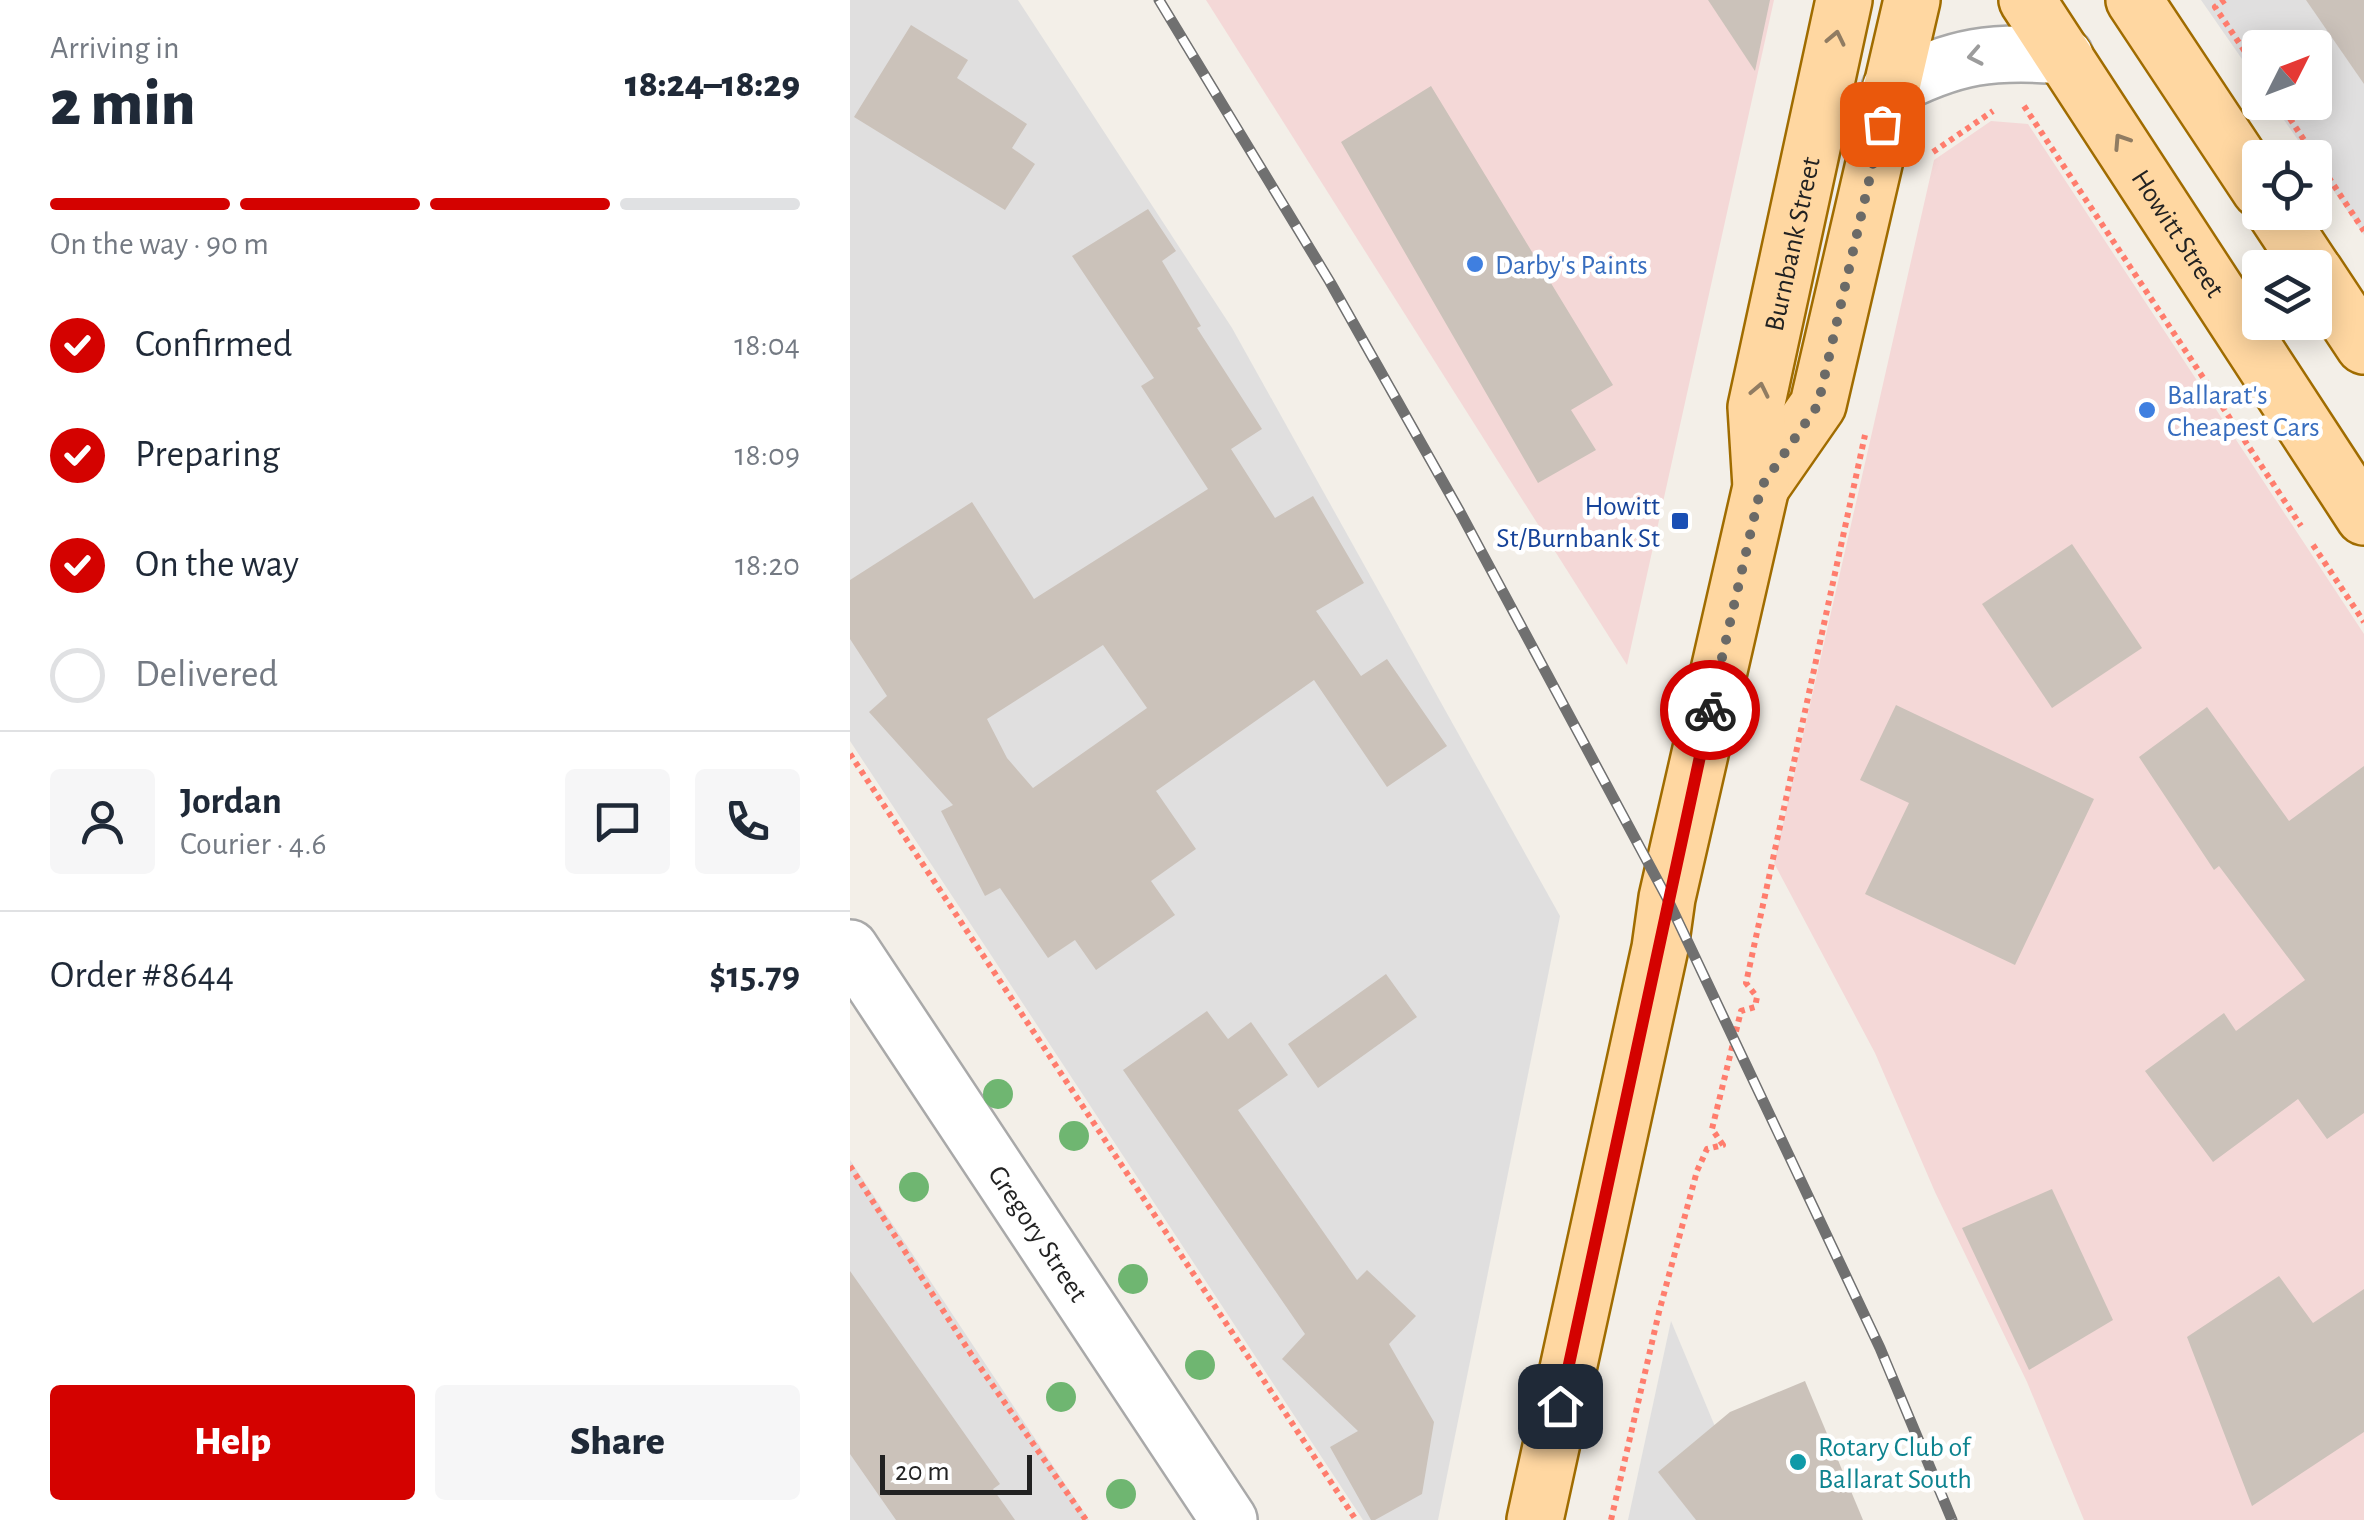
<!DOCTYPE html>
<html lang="en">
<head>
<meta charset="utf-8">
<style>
  :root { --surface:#fff; --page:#f6f6f7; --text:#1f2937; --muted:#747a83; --line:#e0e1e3; --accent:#d40200 }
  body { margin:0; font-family:"Alegreya Sans",sans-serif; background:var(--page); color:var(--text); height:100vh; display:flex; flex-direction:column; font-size:38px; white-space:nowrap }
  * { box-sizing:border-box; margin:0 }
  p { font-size:32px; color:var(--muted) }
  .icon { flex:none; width:55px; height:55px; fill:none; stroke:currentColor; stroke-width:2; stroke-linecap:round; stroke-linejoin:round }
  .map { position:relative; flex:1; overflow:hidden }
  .details { display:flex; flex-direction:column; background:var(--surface); width:850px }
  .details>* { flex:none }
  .needle { width:65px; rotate:48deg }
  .fabs { position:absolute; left:1392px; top:30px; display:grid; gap:20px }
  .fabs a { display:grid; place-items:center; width:90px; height:90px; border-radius:10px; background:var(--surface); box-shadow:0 5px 25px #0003; font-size:50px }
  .scale { position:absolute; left:30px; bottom:25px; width:152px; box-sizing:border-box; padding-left:10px; border:5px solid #222; border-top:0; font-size:28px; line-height:35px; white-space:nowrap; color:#222; -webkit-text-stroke:8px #fff; paint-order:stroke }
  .pin { position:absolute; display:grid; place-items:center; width:85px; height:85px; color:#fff; margin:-42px; border-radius:20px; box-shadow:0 5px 15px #0006 }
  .courier { position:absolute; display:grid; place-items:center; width:100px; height:100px; margin:-50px; border:8px solid #d40200; border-radius:50%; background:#fff; color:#222; box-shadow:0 2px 12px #0007 }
  .summary em { font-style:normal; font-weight:800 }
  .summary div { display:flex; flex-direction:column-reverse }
  .summary { display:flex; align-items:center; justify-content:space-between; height:170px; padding:0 50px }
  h1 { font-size:65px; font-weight:800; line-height:75px }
  .bar { display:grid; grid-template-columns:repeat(4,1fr); gap:15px 10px; align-content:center; height:120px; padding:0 50px }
  .bar i { height:12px; border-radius:8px; background:var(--line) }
  .bar .current { background:var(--accent) }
  .bar p { grid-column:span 4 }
  .line { display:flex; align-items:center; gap:25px; padding:0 50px; border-top:2px solid var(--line) }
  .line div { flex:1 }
  .round { display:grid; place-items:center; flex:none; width:105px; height:105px; border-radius:10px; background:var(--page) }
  ol { padding:0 50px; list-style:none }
  li { display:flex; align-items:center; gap:30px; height:110px }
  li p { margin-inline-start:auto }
  li .icon { padding:10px; border-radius:50%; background:var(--accent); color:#fff; stroke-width:4 }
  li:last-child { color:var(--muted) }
  li i { width:55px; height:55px; border:5px solid var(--line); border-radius:50% }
  .button { display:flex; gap:20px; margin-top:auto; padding:20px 50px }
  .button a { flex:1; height:115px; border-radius:10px; background:var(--accent); color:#fff; font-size:40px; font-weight:800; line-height:115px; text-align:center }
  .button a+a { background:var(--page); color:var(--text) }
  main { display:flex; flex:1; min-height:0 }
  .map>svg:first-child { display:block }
  .residential { fill:#e0dfdf }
  .commercial { fill:#f4d8d7 }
  .building { fill:#cbc2ba; fill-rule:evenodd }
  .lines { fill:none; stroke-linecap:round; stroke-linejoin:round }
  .minor-casing { stroke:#a9a9a9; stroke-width:60 }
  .major-casing { stroke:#a06c00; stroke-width:60 }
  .path { stroke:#ff7d6d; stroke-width:6; stroke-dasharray:5 5; stroke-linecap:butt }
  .minor { stroke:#fff; stroke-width:55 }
  .major { stroke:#ffd7a1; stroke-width:55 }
  .rail-casing { stroke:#707070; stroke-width:11 }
  .rail { stroke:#fff; stroke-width:8; stroke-dasharray:22; stroke-linecap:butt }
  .tree { fill:#6fb671 }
  .oneway { stroke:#907c62 }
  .oneway2 { stroke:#9c9c9c }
  .done { stroke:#6b6a67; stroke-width:10; stroke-dasharray:0 18 }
  .route { stroke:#d40200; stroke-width:12 }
  .shop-dot { fill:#3f7fe0; stroke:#fff; stroke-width:4 }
  .transit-dot { fill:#1a4fb4; stroke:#fff; stroke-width:4 }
  .culture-dot { fill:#0f9aa8; stroke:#fff; stroke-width:4 }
  .labels { text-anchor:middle; stroke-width:9; stroke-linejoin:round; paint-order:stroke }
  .street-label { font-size:28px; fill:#222; stroke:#fff }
  .shop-label { font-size:28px; fill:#366cbe; stroke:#fff; text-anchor:start }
  .transit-label { font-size:28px; fill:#164399; stroke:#fff; text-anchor:end }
  .culture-label { font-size:28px; fill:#0d838f; stroke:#fff; text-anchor:start }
</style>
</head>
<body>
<main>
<section class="details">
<div class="summary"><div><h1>2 min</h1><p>Arriving in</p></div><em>18:24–18:29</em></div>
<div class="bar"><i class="current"></i><i class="current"></i><i class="current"></i><i></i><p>On the way · 90 m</p></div>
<ol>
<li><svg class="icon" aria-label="check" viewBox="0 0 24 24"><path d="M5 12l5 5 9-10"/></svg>Confirmed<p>18:04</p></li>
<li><svg class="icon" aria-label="check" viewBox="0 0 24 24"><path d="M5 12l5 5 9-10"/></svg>Preparing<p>18:09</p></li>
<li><svg class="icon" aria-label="check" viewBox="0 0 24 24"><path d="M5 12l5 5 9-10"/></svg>On the way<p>18:20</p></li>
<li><i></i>Delivered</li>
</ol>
<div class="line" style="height:180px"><a class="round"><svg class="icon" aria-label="person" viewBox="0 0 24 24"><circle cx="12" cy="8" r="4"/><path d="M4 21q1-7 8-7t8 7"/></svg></a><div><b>Jordan</b><p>Courier · 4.6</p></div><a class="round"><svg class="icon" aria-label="chat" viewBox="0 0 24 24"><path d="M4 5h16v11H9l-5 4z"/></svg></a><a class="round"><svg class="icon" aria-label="phone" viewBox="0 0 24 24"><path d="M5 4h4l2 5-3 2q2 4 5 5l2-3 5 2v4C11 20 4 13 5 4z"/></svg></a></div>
<div class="line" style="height:130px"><div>Order #8644</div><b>$15.79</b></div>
<div class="button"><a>Help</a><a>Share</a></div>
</section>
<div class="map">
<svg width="1514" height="1520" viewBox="0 0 1514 1520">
  <rect width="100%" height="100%" fill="#f3efe8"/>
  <!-- residential -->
  <g class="residential">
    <polygon points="0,0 168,0 382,328 710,916 588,1520 513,1520 0,741"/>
    <polygon points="1351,0 1514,0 1514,235 1465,164 1465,158 1460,157 1422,103 1465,102 1465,48 1410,48 1410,85"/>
    <polygon points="0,1160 239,1520 0,1520"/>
    <polygon points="821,1321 904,1520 778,1520"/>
  </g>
  <!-- commercial -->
  <g class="commercial">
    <polygon points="356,0 924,0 777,665"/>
    <polygon points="1141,121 1178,124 1514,634 1514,1520 1234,1520 1177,1382 1085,1192 1025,1053 924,863 1084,160"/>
  </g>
  <!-- building -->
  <g class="building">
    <polygon points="858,0 920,0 905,71"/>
    <polygon points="1456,0 1514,0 1514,84"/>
    <polygon points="61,25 118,60 107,78 177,124 162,148 185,164 155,210 4,117"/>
    <polygon points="581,86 763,385 721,410 746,450 688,483 491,142"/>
    <path d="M298,209L326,251L312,261L351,326L347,328L412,429L381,449L425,518L463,496L514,583L466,611L511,676L537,659L597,746L537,787L464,680L306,791L346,849L301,881L325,915L246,970L225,940L198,958L150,888L135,896L91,811L103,805L19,712L37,696L0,639V580L122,502L184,599L358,489L291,386L304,378L222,256ZM253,645L297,708L183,788L157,758L137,719Z"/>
    <polygon points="1222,544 1292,648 1202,708 1132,604"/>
    <polygon points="1046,705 1244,799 1165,965 1015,894 1059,803 1010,780"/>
    <polygon points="1357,707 1439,821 1514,766 1514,1113 1477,1139 1448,1099 1363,1162 1295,1071 1374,1013 1386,1031 1455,980 1369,866 1364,870 1289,757"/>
    <polygon points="536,974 567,1017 468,1088 438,1044"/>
    <polygon points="357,1011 378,1039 401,1022 438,1075 388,1110 507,1280 517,1270 566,1316 539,1344 584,1422 572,1494 525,1520 521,1520 480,1447 508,1431 432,1359 455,1334 273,1070"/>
    <polygon points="1202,1189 1263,1320 1179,1370 1112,1228"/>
    <polygon points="0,1271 150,1484 143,1489 165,1520 46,1520 0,1454"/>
    <polygon points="1429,1276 1463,1323 1514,1289 1514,1432 1402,1506 1337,1337"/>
    <polygon points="955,1381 1013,1520 846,1520 808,1472 880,1412"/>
  </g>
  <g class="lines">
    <defs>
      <g id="minor">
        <path d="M1040,89C1105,55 1143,50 1215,56"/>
        <path id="s1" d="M0,948L379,1520"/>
      </g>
      <g id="major">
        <path id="s2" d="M1177,0L1514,517"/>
        <polyline points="1284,0 1410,190"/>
        <polyline points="1425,212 1462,268"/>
        <polyline points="1465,272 1514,346"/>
        <polyline points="911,487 968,405 1062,0"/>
        <path id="s3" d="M685,1520L810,948L817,898L911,487L906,407L994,0"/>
      </g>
    </defs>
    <!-- minor casing -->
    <use href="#minor" class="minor-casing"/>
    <!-- major casing -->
    <use href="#major" class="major-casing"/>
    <!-- path -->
    <g class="path">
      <polyline points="1375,0 1365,7 1410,74"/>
      <polyline points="1429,102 1514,231"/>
      <polyline points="1174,106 1451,526"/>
      <polyline points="1083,152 1143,111"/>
      <polyline points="1463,545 1514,622"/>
      <polyline points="0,754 506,1520"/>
      <polyline points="0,1166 121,1354 236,1520"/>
      <polyline points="761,1520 809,1312 847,1171 857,1149 873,1145 862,1129 891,1011 905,1007 907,997 896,983 1015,435"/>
    </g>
    <!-- minor -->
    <use href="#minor" class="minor"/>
    <!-- major -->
    <use href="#major" class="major"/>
    <defs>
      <polyline id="rail" points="309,0 480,282 610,512 817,898 1030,1348 1102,1520"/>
    </defs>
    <!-- rail casing -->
    <use href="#rail" class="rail-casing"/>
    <!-- rail -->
    <use href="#rail" class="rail"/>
  </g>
  <!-- trees -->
  <g class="tree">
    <circle cx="148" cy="1094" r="15"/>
    <circle cx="224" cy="1136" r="15"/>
    <circle cx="64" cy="1187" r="15"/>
    <circle cx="283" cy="1279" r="15"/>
    <circle cx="350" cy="1365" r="15"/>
    <circle cx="211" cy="1397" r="15"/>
    <circle cx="271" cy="1494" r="15"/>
  </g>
  <!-- one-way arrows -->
  <defs><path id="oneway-chevron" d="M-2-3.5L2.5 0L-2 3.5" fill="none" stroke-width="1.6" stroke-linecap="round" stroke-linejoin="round" transform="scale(2.5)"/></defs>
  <g class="oneway">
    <use href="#oneway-chevron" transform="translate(986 38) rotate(-78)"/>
    <use href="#oneway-chevron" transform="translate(1271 141) rotate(-123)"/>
    <use href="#oneway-chevron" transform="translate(910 390) rotate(-78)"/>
  </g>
  <use class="oneway2" href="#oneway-chevron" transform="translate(1125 56) rotate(169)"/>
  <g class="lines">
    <!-- done -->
    <polyline class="done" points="860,710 911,487 968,405 1032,124"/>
    <!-- route -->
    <polyline class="route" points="710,1406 860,710"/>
  </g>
  <!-- markers -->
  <g class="shop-dot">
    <circle cx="625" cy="264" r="10"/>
    <circle cx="1297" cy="410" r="10"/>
  </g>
  <rect class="transit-dot" x="820" y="511" width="20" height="20" rx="5"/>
  <circle class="culture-dot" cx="948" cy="1462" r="10"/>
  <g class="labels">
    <!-- street labels -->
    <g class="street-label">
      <text dy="10" stroke="none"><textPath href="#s2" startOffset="278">Howitt Street</textPath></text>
      <text dy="10" stroke="none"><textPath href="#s3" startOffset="1305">Burnbank Street</textPath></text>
      <text dy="10" stroke="none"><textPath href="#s1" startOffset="342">Gregory Street</textPath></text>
    </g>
    <!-- shop labels -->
    <g class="shop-label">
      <text x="645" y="274">Darby's Paints</text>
      <text x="1317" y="404">Ballarat's<tspan x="1317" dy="32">Cheapest Cars</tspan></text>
    </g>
    <!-- transit labels -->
    <g class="transit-label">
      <text x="810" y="515">Howitt<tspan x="810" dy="32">St/Burnbank St</tspan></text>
    </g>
    <!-- culture labels -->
    <g class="culture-label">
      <text x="968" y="1456">Rotary Club of<tspan x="968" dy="32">Ballarat South</tspan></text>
    </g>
  </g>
</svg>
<div class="fabs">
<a><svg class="needle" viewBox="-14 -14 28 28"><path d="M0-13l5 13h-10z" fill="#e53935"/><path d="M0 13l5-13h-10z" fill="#747a83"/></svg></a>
<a><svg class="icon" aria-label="locate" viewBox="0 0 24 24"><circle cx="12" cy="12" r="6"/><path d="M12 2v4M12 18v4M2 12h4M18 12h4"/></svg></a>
<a><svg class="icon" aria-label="layers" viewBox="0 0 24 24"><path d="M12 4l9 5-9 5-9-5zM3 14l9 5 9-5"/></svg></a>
</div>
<div class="scale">20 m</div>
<div class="pin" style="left:1032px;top:124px;background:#ea580c"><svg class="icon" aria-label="bag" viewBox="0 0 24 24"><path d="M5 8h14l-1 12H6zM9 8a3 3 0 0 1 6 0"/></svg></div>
<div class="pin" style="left:710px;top:1406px;background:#1f2937"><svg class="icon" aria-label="home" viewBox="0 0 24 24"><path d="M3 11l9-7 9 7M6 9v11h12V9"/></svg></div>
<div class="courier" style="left:860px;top:710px"><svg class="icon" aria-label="bike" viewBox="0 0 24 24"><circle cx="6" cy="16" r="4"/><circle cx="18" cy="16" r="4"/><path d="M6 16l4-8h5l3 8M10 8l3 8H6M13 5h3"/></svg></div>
</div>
</main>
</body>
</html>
